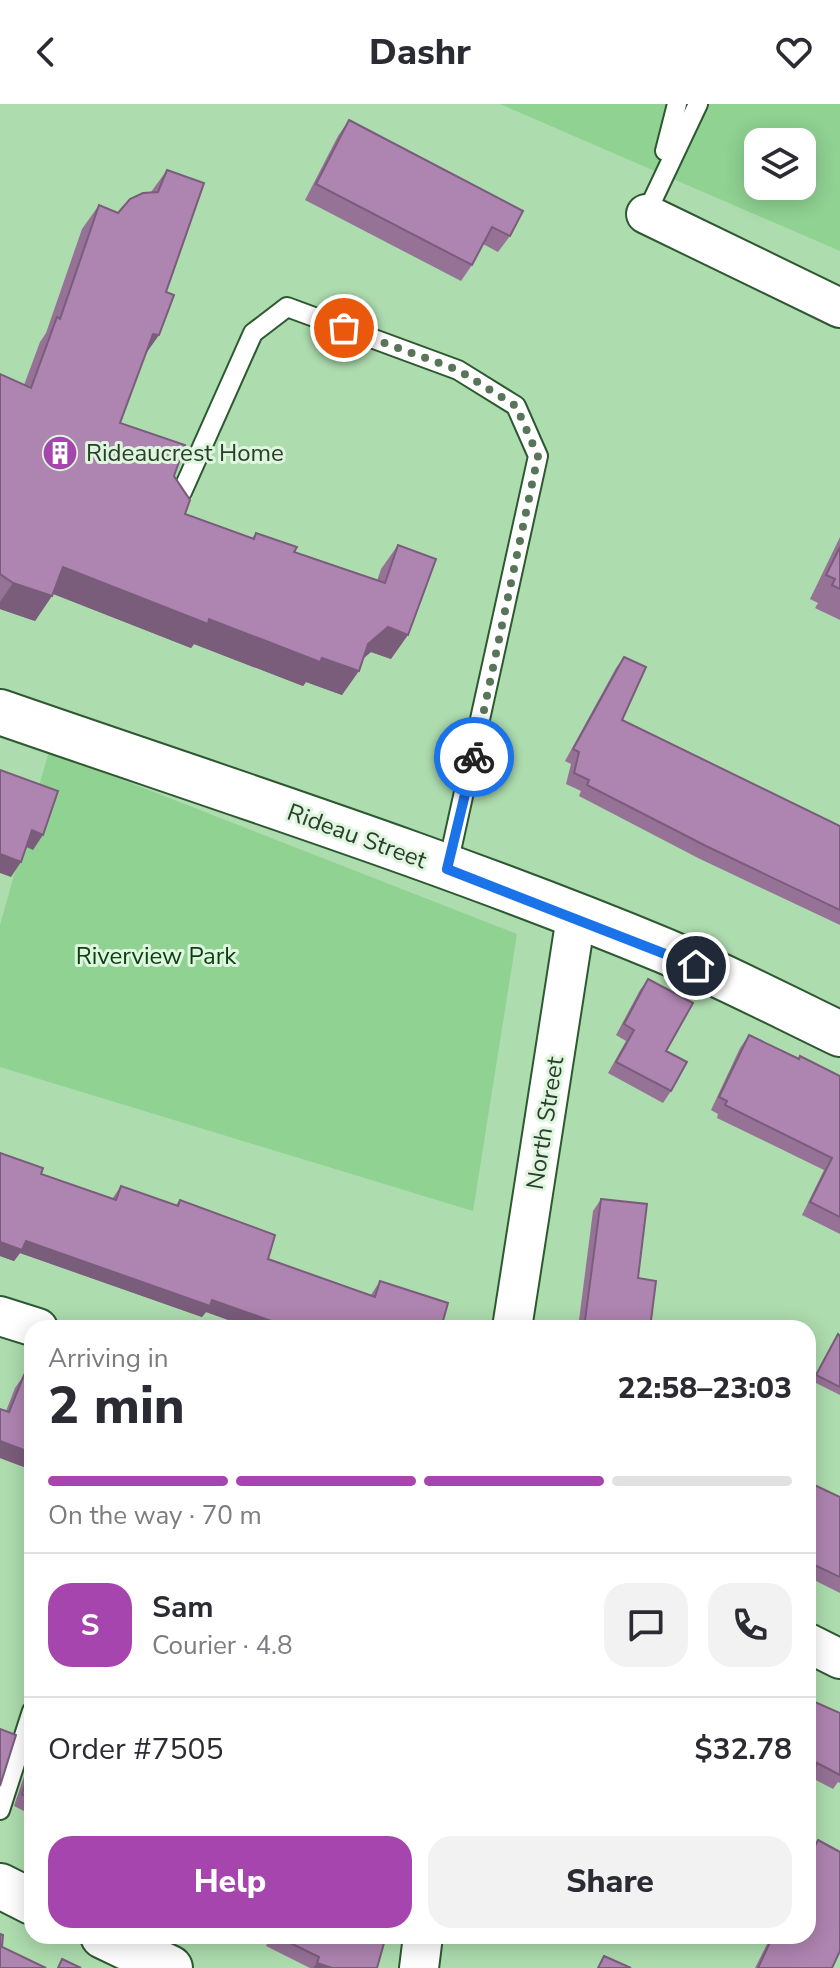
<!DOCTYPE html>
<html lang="en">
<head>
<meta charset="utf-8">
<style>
  :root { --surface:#fff; --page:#f2f2f3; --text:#2b2b33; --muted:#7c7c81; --line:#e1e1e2; --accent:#a645ad }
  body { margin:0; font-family:"Nunito Sans",sans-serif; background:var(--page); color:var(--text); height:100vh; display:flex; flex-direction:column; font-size:30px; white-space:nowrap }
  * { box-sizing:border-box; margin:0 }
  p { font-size:26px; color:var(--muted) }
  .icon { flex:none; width:44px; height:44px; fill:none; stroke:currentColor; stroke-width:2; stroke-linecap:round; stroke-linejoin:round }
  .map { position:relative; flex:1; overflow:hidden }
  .side { position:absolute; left:24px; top:1216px; width:792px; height:624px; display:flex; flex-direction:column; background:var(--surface); border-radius:24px; box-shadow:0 4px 20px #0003 }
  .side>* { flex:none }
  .fabs { position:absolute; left:744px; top:24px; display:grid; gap:16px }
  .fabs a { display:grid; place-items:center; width:72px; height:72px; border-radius:16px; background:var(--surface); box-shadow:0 4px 20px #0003; font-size:40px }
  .pin { position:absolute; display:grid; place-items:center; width:68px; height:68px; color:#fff; margin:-34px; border:4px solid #fff; border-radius:50%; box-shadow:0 2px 8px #0007 }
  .courier { position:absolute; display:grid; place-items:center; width:80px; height:80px; margin:-40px; border:6px solid #1a73e8; border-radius:50%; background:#fff; color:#222; box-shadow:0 2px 10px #0007 }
  .headline em { font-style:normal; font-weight:800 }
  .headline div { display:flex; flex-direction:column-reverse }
  .headline { display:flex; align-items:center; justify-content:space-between; height:136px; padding:0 24px }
  h1 { font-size:52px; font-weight:800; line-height:60px }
  .bar { display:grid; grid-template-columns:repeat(4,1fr); gap:12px 8px; align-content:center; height:96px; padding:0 24px }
  .bar i { height:10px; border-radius:6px; background:var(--line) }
  .bar .on { background:var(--accent) }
  .bar p { grid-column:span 4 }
  .line { display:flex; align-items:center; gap:20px; padding:0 24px; border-top:2px solid var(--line) }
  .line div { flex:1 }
  .round { display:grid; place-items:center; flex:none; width:84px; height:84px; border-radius:24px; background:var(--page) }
  .button { display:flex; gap:16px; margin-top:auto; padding:16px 24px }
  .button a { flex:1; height:92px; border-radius:24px; background:var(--accent); color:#fff; font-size:32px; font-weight:800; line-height:92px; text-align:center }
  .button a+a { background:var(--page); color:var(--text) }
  header { display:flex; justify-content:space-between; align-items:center; height:104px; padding:0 24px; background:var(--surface); font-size:36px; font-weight:800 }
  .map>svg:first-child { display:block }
  .green { fill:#90d292; fill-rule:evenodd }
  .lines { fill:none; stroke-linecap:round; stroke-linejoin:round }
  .lane-casing { stroke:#2e5831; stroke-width:22 }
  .street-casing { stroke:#2e5831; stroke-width:42 }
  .secondary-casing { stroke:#2e5831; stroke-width:48 }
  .lane { stroke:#fff; stroke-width:18 }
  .street { stroke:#fff; stroke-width:38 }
  .secondary { stroke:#fff; stroke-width:44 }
  .wall { fill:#967297 }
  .shaded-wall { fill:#7a5c7b }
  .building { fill:#ae84b0; stroke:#7a5c7b; stroke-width:2 }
  .done { stroke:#587559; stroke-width:8; stroke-dasharray:0 14.4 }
  .route { stroke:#1a73e8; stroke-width:10 }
  .labels { text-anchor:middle; stroke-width:6; stroke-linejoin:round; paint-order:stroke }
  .poi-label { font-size:24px; fill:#2b3e2b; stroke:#def6de; text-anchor:start }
  .street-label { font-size:24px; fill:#2b3e2b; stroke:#def6de }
  .park-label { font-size:24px; fill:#0a3f12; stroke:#def6de }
</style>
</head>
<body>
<header><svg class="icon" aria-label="back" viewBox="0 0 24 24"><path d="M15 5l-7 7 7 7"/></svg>Dashr<svg class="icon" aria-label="heart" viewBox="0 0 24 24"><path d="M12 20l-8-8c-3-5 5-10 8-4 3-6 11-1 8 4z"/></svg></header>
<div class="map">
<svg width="840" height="1864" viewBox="0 0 840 1864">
  <rect width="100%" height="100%" fill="#addcae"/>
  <!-- green -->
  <g class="green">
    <path d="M500,0H840V147ZM758,38H802V82H758Z"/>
    <polygon points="49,647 517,830 473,1107 0,963 0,821"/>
  </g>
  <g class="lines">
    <defs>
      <g id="lane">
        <polyline points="665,47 677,0"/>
        <polyline points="646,110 698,0"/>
        <polyline points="182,388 253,229 287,203 458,266 516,302 538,352 447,765"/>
        <polyline points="0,1706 32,1607"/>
      </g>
      <g id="street">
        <polyline points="646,110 840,204"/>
        <polyline points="0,1212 38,1224"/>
        <polyline points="512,1224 576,813"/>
        <polyline points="808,1539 840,1555"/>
        <polyline points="419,1864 423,1832"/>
      </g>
      <g id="secondary">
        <path d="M0,608C222,685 448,757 665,847C724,872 782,902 840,930"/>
        <polyline points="0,1782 32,1798"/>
        <polyline points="103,1832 170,1864"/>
      </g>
    </defs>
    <!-- lane casing -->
    <use href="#lane" class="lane-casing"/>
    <!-- street casing -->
    <use href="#street" class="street-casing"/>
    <!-- secondary casing -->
    <use href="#secondary" class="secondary-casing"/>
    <!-- lane -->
    <use href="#lane" class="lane"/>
    <!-- street -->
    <use href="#street" class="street"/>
    <!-- secondary -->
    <use href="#secondary" class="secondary"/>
  </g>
  <!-- wall -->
  <g class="wall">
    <polygon points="349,16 510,132 498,148 483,140 472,161 461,177 305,96 338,32"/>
    <polygon points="167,66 166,188 159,231 146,249 120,319 174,372 185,410 252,434 256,429 294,448 377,477 381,465 398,441 391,555 371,548 363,555 342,591 306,578 303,582 194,540 191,544 53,490 35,517 0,505 0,270 24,281 40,238 46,229 82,125 99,101 118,109 151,88"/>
    <polygon points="840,433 840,516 815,504 818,499 810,495"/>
    <polygon points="624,553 622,616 840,722 840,821 698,754 579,692 581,687 566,680 571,660 565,657 616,564"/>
    <polygon points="648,875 666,947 671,987 663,999 608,969 626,937 616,931 640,886"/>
    <polygon points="749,931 798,955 840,972 840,1130 802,1111 824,1066 717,1014 718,1010 711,1006 740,944"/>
    <polygon points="0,1049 41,1070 112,1095 121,1082 176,1101 180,1096 268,1155 371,1191 380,1177 441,1224 251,1224 206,1208 202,1213 20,1149 14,1157 0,1152"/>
    <polygon points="601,1095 638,1174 650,1224 578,1224 593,1107"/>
    <polygon points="838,1230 840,1232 840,1291 812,1277"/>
    <polygon points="24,1271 32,1274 32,1366 0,1354 6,1307 15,1284"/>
    <polygon points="808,1378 840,1393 840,1489 808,1473"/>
    <polygon points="840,1609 840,1679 838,1678 833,1685 810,1673"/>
    <polygon points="32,1649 32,1711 14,1702"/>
    <polygon points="818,1736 832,1864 755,1864 768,1838 756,1832 808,1832 808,1750"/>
    <polygon points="270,1832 386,1832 377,1864 310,1864 266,1842"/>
  </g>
  <!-- shaded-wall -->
  <g class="shaded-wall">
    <polygon points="153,230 159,231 142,255"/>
    <polygon points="63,463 209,515 322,554 368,540 388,523 408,531 391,555 371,548 351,564 359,567 342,591 306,578 303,582 194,540 191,544 46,487"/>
    <polygon points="13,479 52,492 35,517 0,505 0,498"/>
    <polygon points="32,726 43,731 33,746 22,741"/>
    <polygon points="0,750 21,758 11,773 0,769"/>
    <polygon points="26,1137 212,1196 291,1224 251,1224 206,1208 202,1213 20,1149 14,1157 0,1152 0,1138"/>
    <polygon points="0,1337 32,1349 32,1366 0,1354"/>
    <polygon points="317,1859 332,1864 313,1864"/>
  </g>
  <!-- building -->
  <g class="building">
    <polygon points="349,16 523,107 510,132 492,123 472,161 316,80"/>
    <polygon points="167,66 204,79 166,188 174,191 159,231 153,230 120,319 185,341 174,372 190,396 185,410 254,435 256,429 297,443 294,448 385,479 398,441 436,455 408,531 388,523 368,540 359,567 322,554 320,558 209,515 208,520 63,463 52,492 13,479 0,470 0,270 31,284 57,213 60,215 99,101 118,109 130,95 143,89 158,88"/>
    <polygon points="840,443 840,485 832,481 835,475 826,471"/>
    <polygon points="624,553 646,563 622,616 840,722 840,806 706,742 587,681 589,676 574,669 579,648 573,645"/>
    <polygon points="0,666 58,687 43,731 32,726 21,758 0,750"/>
    <polygon points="648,875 693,899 666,947 687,958 671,987 616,958 634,926 624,920"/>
    <polygon points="749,931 799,955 800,952 840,972 840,1113 810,1098 832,1054 725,1001 727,997 719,993"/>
    <polygon points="0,1049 43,1064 41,1070 116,1096 121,1082 178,1102 180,1096 275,1131 268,1155 375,1193 380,1177 448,1199 441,1224 291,1224 212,1196 210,1202 26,1137 22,1146 0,1138"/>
    <polygon points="601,1095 647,1100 638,1174 656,1177 650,1224 584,1224"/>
    <polygon points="838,1230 840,1232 840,1283 816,1271"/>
    <polygon points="808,1249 815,1252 808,1266"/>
    <polygon points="24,1271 32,1274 32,1349 0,1337 0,1305 9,1308"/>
    <polygon points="808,1378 840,1393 840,1473 808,1458"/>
    <polygon points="808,1595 840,1609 840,1671 817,1659 808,1679"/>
    <polygon points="0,1625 16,1631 0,1682"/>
    <polygon points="32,1659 32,1696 22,1690"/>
    <polygon points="818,1736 840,1748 840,1847 832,1864 758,1864 773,1832 808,1832 808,1756"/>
    <polygon points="0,1830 3,1831 2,1843 46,1864 0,1864"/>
    <polygon points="276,1832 386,1832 377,1864 332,1864 317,1859 319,1853"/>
    <polygon points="604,1852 631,1864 598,1864"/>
    <polygon points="62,1855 81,1864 58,1864"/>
  </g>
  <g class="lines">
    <!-- done -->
    <polyline class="done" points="344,224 458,266 516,302 538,352 474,653"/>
    <!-- route -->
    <polyline class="route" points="474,653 447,765 696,862"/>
  </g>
  <!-- icons -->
  <defs>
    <symbol id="building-disc" viewBox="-11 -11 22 22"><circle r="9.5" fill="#a645ad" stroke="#def6de"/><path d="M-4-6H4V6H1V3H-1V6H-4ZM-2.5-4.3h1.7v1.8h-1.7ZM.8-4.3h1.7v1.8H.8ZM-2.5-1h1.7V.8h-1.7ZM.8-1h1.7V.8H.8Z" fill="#fff"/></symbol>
  </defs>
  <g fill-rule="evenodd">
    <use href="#building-disc" x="40" y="329" width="40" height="40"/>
  </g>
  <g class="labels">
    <!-- poi labels -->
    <g class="poi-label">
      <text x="86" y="357">Rideaucrest Home</text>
    </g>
    <!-- street labels -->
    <g class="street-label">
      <text transform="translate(357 732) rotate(20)" y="8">Rideau Street</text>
      <text transform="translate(545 1019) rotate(-81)" y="8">North Street</text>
    </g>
    <!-- park labels -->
    <g class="park-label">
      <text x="156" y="860">Riverview Park</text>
    </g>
  </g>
</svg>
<div class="fabs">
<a><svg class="icon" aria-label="layers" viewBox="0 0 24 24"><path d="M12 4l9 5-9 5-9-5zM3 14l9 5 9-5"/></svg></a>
</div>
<div class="pin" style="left:344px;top:224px;background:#ea580c"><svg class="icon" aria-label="bag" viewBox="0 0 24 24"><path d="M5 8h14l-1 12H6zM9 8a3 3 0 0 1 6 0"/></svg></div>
<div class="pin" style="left:696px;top:862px;background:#1f2937"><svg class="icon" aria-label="home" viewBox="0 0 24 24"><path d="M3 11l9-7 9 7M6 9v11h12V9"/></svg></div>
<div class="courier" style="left:474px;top:653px"><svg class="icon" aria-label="bike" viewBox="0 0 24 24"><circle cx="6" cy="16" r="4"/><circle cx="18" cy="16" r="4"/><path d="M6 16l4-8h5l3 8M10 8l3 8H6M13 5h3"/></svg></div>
<section class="side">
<div class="headline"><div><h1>2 min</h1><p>Arriving in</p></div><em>22:58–23:03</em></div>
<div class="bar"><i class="on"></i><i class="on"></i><i class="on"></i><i></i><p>On the way · 70 m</p></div>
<div class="line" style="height:144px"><b class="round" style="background:var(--accent);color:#fff">S</b><div><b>Sam</b><p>Courier · 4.8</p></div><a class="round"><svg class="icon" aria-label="chat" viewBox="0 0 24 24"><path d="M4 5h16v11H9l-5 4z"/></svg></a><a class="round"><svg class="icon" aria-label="phone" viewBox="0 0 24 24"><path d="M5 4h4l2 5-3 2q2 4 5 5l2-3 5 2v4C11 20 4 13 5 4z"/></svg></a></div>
<div class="line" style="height:104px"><div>Order #7505</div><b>$32.78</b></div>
<div class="button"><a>Help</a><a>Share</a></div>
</section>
</div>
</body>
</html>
